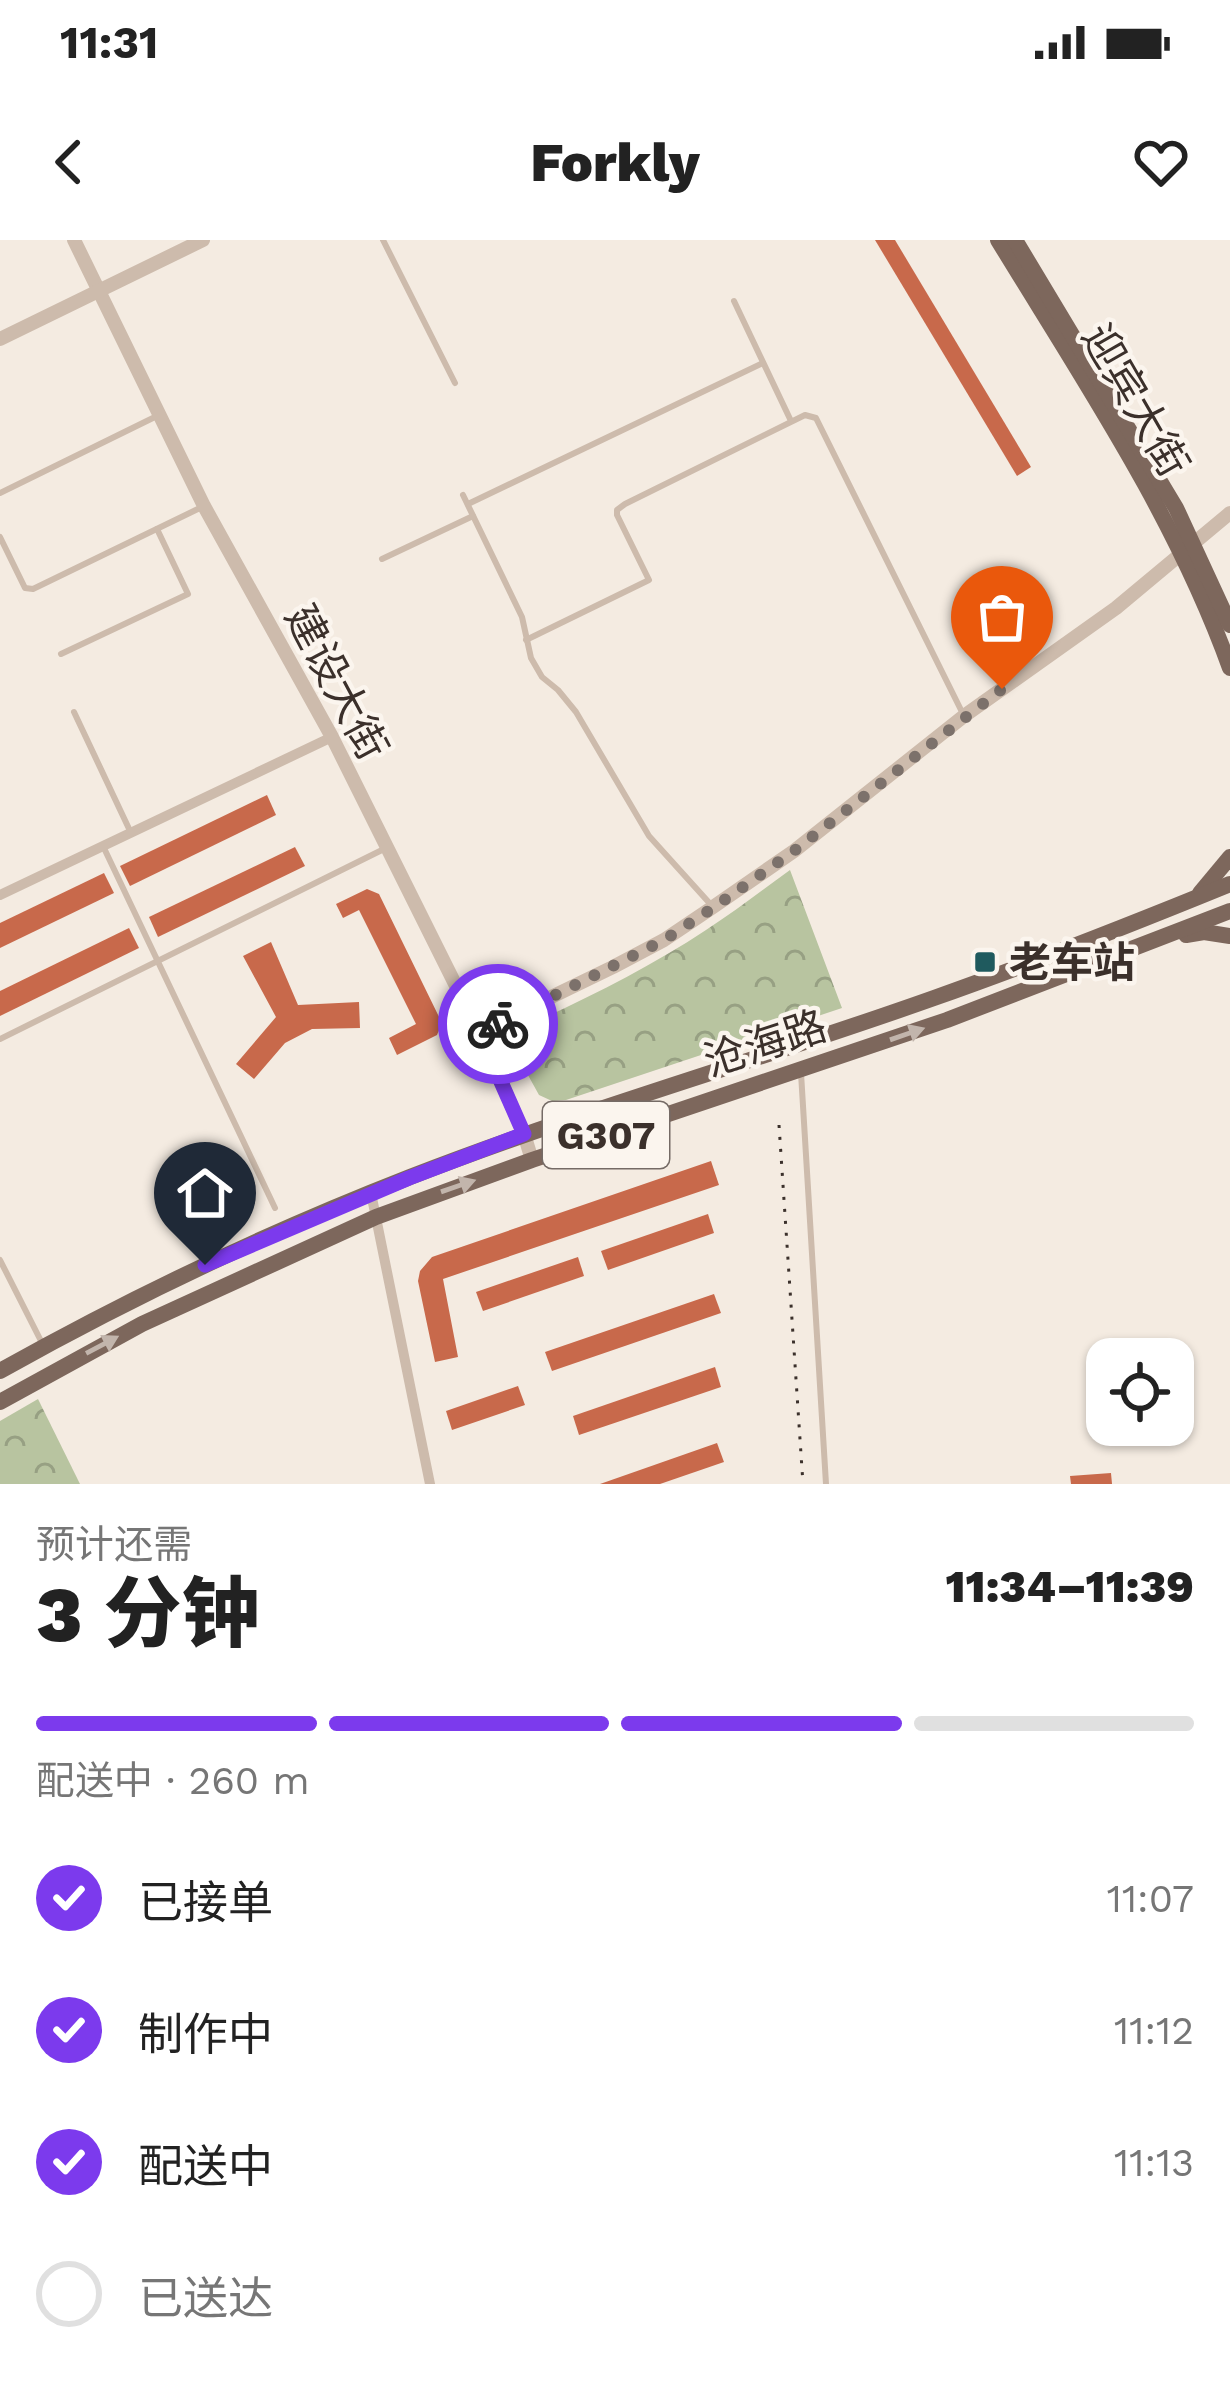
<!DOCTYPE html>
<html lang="zh">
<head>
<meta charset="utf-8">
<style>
  :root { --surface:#fff; --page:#f6f6f6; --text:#222; --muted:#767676; --line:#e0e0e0; --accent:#7c3aed }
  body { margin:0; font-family:"Work Sans","Noto Sans SC",sans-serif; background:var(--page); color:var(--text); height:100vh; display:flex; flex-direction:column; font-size:45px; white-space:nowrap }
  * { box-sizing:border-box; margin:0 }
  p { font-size:39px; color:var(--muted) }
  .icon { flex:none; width:66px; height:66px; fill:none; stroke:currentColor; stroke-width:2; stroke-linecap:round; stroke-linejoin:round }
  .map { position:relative; height:1244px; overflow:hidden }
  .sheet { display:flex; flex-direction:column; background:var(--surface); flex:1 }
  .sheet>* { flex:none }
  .tools { position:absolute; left:1086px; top:1098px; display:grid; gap:24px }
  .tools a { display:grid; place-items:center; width:108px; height:108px; border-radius:24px; background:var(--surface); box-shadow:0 3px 9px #0004; font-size:60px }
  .pin { position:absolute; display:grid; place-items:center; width:102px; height:102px; color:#fff; margin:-123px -51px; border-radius:50% 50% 50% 0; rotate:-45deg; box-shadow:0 0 12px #0007 }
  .pin .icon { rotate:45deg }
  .courier { position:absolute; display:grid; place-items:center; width:120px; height:120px; margin:-60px; border:9px solid #7c3aed; border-radius:50%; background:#fff; color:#222; box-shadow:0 3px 15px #0007 }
  .headline em { font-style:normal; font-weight:800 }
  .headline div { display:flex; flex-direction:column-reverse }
  .headline { display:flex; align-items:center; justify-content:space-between; height:204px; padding:0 36px }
  h1 { font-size:78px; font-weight:800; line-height:90px }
  .bar { display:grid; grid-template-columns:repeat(4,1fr); gap:18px 12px; align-content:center; height:144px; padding:0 36px }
  .bar i { height:15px; border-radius:9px; background:var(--line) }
  .bar .selected { background:var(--accent) }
  .bar p { grid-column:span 4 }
  ol { padding:0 36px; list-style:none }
  li { display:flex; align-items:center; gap:36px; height:132px }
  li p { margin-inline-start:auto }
  li .icon { padding:12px; border-radius:50%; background:var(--accent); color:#fff; stroke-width:4 }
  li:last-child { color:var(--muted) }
  li i { width:66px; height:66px; border:6px solid var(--line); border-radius:50% }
  .status { display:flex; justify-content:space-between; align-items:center; height:84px; padding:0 60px; background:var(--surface); direction:ltr }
  .status svg { height:33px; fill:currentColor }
  header { display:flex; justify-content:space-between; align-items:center; height:156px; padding:0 36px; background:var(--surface); font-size:54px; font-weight:800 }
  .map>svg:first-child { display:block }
  .park { fill:url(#park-crowns) }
  .building { fill:#c8694b }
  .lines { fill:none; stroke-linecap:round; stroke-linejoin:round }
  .service { stroke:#cdbbac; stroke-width:6 }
  .minor { stroke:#cdbbac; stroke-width:10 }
  .tertiary { stroke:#cdbbac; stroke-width:14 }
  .primary { stroke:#7d675c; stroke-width:16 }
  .rail { stroke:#3b302b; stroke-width:3; stroke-dasharray:3 9; stroke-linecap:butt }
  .oneway { fill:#c2b5ac }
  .done { stroke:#7c716b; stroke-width:12; stroke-dasharray:0 21.6 }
  .route { stroke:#7c3aed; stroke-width:15 }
  .poi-dot { fill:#1f5a5e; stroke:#fbf5ee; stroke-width:4.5 }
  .labels { text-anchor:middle; stroke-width:9; stroke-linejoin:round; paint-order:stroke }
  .shield { fill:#fbf5ee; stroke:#756b66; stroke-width:3 }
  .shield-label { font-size:39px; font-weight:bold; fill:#3b302b }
  .street-label { font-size:42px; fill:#3b302b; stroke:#fbf5ee }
  .poi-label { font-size:42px; font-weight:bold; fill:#3b302b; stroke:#fbf5ee; text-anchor:start }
</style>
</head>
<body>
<div class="status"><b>11:31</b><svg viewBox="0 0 49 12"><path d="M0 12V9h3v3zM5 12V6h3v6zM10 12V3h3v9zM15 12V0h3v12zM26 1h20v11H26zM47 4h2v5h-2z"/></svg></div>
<header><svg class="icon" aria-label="back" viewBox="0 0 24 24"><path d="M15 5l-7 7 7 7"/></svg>Forkly<svg class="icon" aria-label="heart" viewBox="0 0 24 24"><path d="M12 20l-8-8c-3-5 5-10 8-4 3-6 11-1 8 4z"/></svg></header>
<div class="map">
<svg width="1230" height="1244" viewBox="0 0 1230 1244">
  <defs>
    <pattern id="park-crowns" width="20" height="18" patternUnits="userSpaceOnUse" patternTransform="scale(3)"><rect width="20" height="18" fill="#b8c4a0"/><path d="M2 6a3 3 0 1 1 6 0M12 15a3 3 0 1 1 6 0" fill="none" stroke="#97a083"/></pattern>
  </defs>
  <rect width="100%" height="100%" fill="#f4ebe1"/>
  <!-- park -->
  <g class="park">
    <path d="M790,630L842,768L566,860L552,861L539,855L513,808L511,799L517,790C582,761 647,729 706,690C735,671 762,650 790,630Z"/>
    <polygon points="38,1159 80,1244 0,1244 0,1181"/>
  </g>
  <!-- building -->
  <g class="building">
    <polygon points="875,0 895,0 1031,227 1017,236"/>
    <polygon points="267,555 276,575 130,646 120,626"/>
    <polygon points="295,607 305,626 158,697 149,677"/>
    <polygon points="104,633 114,653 0,708 0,683"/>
    <polygon points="367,649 379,654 442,783 437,795 397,815 389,798 416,784 359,670 343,678 336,664"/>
    <polygon points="129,688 139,708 0,776 0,751"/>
    <polygon points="271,702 298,765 359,762 360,788 312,789 285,803 254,839 236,824 276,777 243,716"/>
    <polygon points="711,921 719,945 443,1039 458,1117 435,1122 418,1041 420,1031 432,1017"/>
    <polygon points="708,974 714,993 608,1030 601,1011"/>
    <polygon points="578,1017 584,1036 483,1071 476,1052"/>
    <polygon points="714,1054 721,1073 552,1131 545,1112"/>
    <polygon points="715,1127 721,1147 579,1195 573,1176"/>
    <polygon points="518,1146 525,1165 452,1190 446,1171"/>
    <polygon points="717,1203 724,1222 660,1244 600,1244"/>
    <polygon points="1111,1233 1112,1244 1071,1244 1070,1236"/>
  </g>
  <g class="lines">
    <!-- service -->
    <g class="service">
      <polyline points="383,0 455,143"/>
      <polyline points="734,61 791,181"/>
      <polyline points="0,253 159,175"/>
      <polyline points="463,255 522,377 531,418 542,437 558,450 576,472 649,596 713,667"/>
      <polyline points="468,264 763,123"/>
      <polyline points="0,297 25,348 33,349 204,266"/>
      <polyline points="382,319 473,276"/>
      <polyline points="526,400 649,340 617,275 617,270 625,264 805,175 816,178 964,476"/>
      <polyline points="61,414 188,354 157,289"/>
      <polyline points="74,472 131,593"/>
      <polyline points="103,606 275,968"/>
      <polyline points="0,799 384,609"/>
      <polyline points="801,833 826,1244"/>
      <polyline points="0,1020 42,1103"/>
    </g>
    <!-- minor -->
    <g class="minor">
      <polyline points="0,655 332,497"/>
      <polyline points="371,953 430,1244"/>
    </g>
    <!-- tertiary -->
    <g class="tertiary">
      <polyline points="74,0 204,266 332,497 479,792 524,894 532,920"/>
      <polyline points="0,99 203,0"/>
      <polyline points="479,792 613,727 664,700 713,667 794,611 964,476 1116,368 1230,273"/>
    </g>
    <!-- primary -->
    <g class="primary">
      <path d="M998,0C1082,138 1175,275 1230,428"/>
      <polyline points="1015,0 1176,268 1230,385"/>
      <polyline points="1200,653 1230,617"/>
      <polyline points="1186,695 1204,692 1230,696"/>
      <path d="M0,1131C132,1057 269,992 410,937C582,870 760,820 934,758C1033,723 1132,684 1230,644"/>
      <polyline points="0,1162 142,1084 376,977 532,920 947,780 1230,671"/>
    </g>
    <!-- rail -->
    <polyline class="rail" points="779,885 803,1244"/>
  </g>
  <!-- one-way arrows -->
  <defs><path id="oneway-solid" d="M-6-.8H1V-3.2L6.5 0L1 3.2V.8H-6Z" transform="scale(3)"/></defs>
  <g class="oneway">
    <use href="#oneway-solid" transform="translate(907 794) rotate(-19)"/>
    <use href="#oneway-solid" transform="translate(458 946) rotate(-19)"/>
    <use href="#oneway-solid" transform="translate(102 1105) rotate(-28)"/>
  </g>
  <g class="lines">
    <!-- done -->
    <polyline class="done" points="498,784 664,700 713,668 794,611 1002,449"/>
    <!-- route -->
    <polyline class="route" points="205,1025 409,938 524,894 479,792 498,784"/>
  </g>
  <!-- markers -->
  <rect class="poi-dot" x="973" y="710" width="24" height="24" rx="6"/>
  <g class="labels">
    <!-- shield labels -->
    <rect class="shield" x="543" y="862" width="126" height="66" rx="9"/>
    <g class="shield-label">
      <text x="606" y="909">G307</text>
    </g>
    <!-- street labels -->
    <g class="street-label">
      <text transform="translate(1136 160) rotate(60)" y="15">迎宾大街</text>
      <text transform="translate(337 442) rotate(62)" y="15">建设大街</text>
      <text transform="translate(765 803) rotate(-18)" y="15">沧海路</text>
    </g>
    <!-- poi labels -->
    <g class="poi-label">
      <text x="1009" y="737">老车站</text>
    </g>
  </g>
</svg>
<div class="tools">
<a><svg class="icon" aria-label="locate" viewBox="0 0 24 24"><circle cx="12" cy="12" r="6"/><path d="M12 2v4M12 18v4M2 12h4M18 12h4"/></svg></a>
</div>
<div class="pin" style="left:1002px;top:449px;background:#ea580c"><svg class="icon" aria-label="bag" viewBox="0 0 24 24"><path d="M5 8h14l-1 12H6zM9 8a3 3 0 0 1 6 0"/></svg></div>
<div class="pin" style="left:205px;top:1025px;background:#1f2937"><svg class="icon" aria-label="home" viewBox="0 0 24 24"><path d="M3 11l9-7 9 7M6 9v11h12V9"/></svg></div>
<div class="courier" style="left:498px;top:784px"><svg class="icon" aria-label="bike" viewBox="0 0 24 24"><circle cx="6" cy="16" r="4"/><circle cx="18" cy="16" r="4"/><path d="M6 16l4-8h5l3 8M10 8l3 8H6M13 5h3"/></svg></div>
</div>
<section class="sheet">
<div class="headline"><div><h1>3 分钟</h1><p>预计还需</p></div><em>11:34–11:39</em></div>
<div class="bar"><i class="selected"></i><i class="selected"></i><i class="selected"></i><i></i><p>配送中 · 260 m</p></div>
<ol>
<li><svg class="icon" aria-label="check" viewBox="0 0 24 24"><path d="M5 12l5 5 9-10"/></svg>已接单<p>11:07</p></li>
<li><svg class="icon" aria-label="check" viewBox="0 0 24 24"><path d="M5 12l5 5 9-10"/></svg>制作中<p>11:12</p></li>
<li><svg class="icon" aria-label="check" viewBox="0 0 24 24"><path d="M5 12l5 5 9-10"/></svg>配送中<p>11:13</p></li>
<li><i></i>已送达</li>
</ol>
</section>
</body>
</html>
